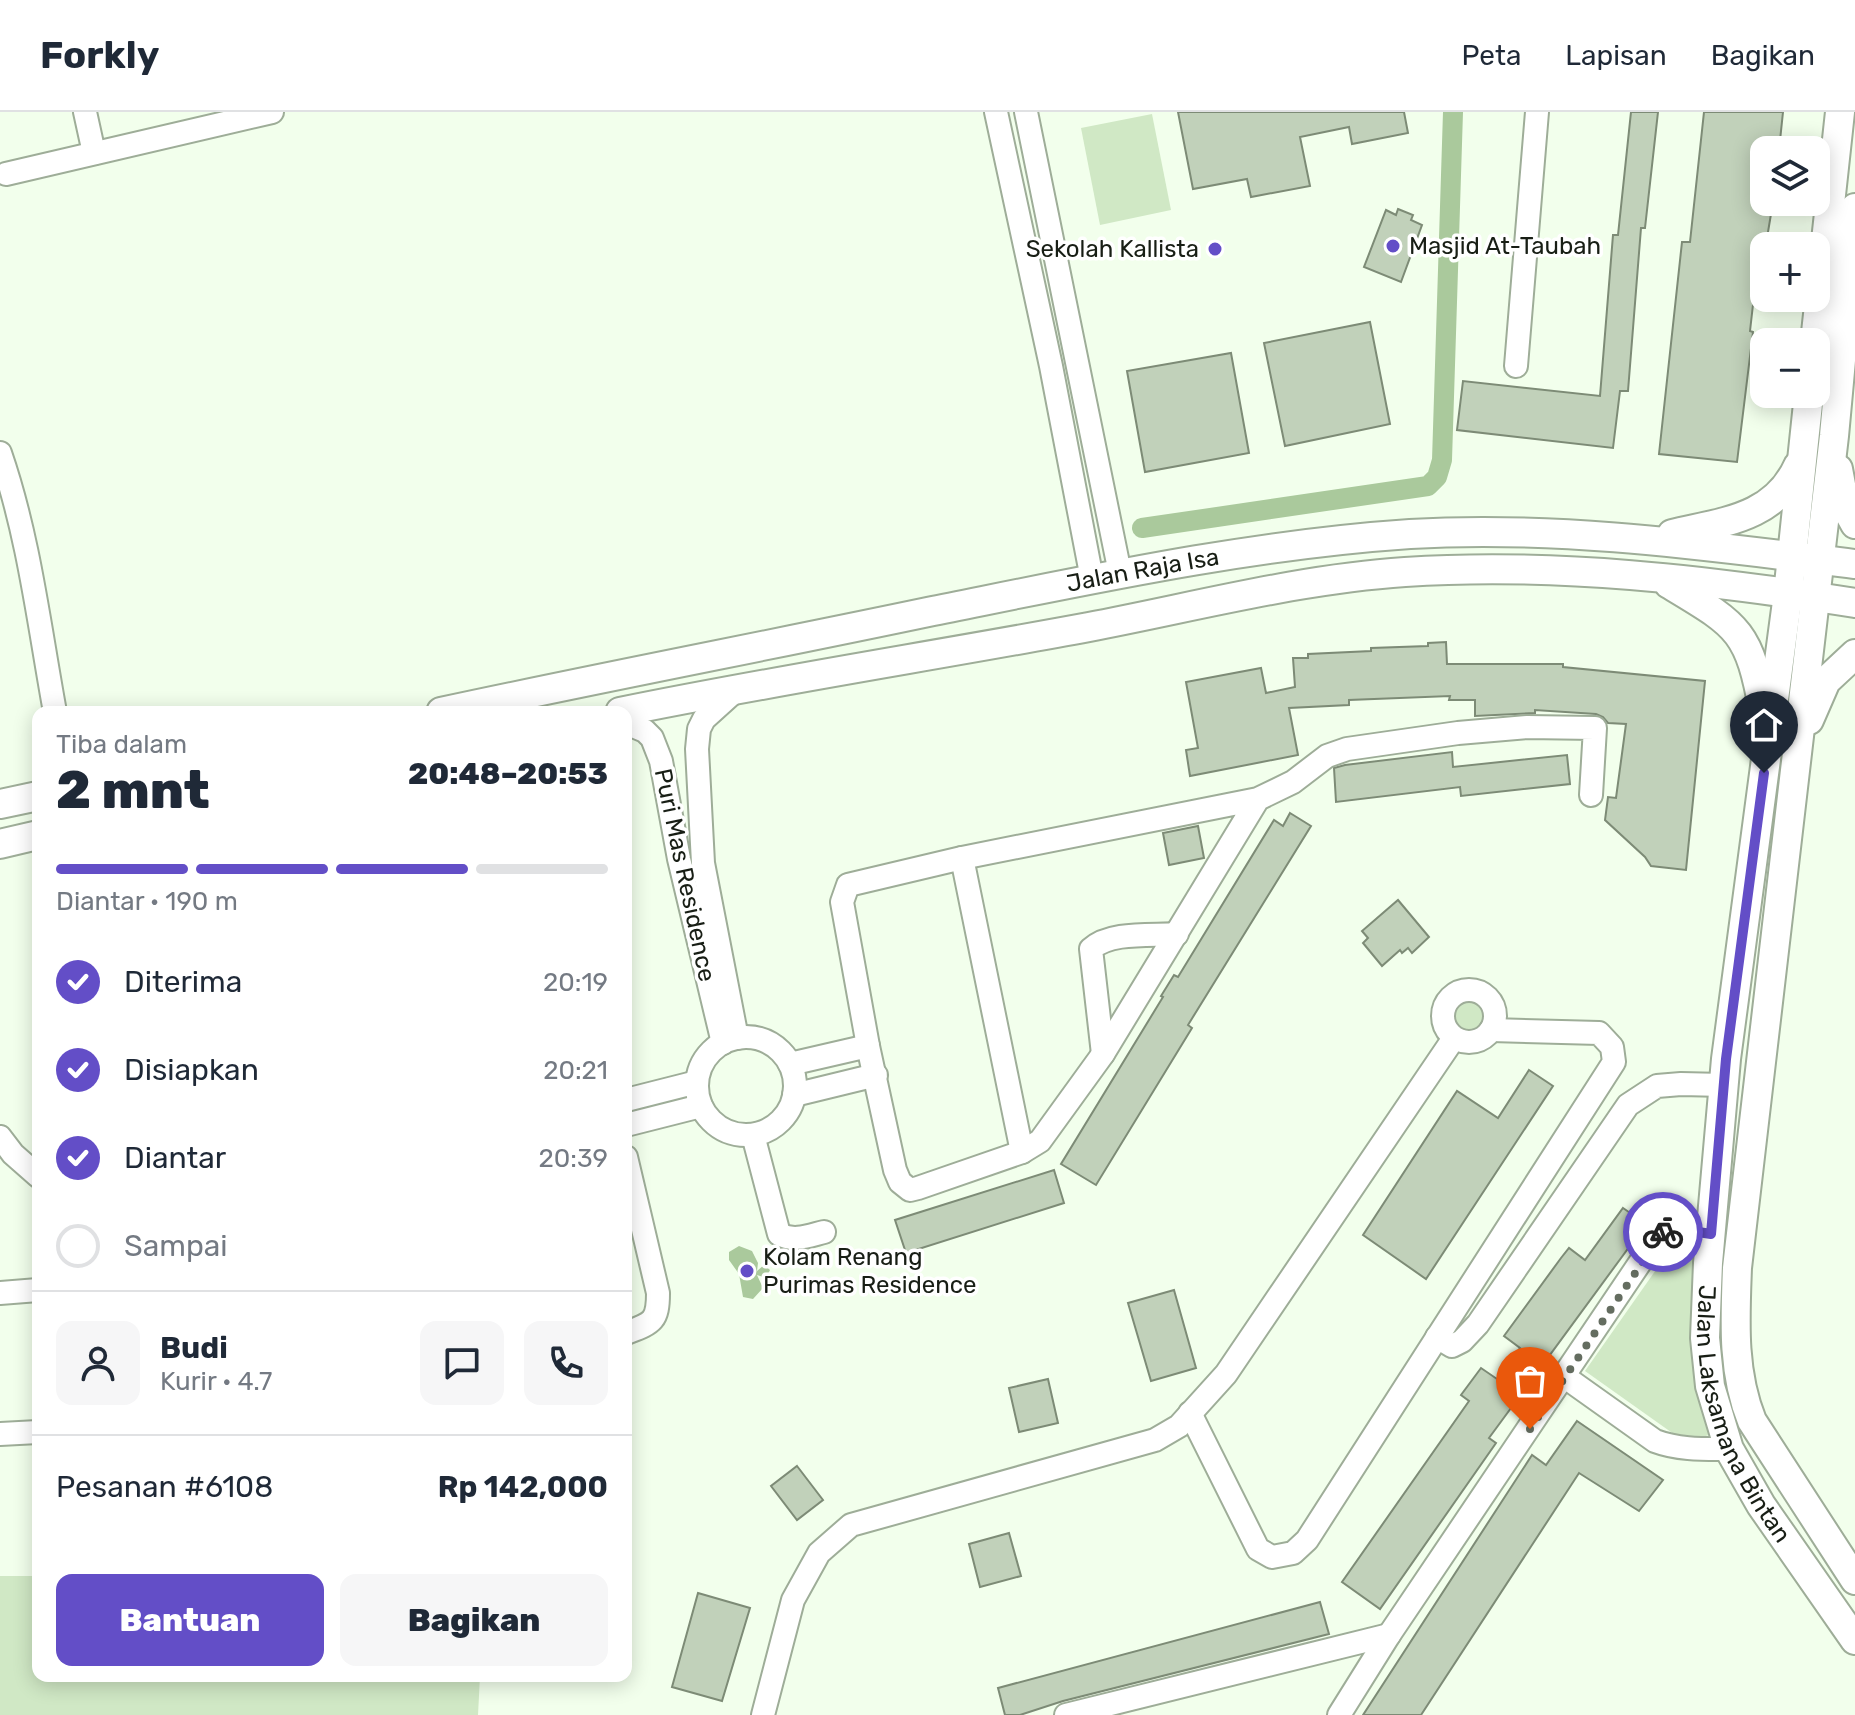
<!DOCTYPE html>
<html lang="id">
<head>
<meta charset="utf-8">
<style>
  :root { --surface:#fff; --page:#f6f6f7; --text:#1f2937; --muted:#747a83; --line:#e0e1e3; --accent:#634ec7 }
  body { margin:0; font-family:Rubik,sans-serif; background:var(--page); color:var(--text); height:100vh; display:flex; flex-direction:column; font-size:30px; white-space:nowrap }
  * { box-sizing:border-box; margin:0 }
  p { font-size:26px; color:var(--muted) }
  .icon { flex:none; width:44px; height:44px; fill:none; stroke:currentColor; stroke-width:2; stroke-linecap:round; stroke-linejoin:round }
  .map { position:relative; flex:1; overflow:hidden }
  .sheet { position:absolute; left:32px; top:594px; width:600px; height:976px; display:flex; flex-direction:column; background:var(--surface); border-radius:16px; box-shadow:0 4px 20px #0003 }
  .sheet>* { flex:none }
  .fabs { position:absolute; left:1750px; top:24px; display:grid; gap:16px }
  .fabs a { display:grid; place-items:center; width:80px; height:80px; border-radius:16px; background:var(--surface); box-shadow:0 4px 20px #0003; font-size:40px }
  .pin { position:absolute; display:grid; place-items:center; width:68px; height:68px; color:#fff; margin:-82px -34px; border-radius:50% 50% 50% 0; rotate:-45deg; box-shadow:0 0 8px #0007 }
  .pin .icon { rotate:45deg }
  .courier { position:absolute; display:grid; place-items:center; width:80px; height:80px; margin:-40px; border:6px solid #634ec7; border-radius:50%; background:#fff; color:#222; box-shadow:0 2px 10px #0007 }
  .summary em { font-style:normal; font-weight:800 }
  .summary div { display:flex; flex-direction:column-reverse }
  .summary { display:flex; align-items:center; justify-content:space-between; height:136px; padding:0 24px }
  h1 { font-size:52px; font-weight:800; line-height:60px }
  .bar { display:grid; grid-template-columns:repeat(4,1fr); gap:12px 8px; align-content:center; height:96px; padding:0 24px }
  .bar i { height:10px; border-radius:6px; background:var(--line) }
  .bar .active { background:var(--accent) }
  .bar p { grid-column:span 4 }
  .line { display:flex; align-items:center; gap:20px; padding:0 24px; border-top:2px solid var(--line) }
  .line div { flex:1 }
  .round { display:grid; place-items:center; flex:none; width:84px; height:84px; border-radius:16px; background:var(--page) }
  ol { padding:0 24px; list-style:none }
  li { display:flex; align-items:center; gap:24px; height:88px }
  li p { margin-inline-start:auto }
  li .icon { padding:8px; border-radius:50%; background:var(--accent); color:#fff; stroke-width:4 }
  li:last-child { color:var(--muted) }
  li i { width:44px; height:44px; border:4px solid var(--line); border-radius:50% }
  .primary-button { display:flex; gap:16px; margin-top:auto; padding:16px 24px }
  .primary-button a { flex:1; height:92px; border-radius:16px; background:var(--accent); color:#fff; font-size:32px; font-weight:800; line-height:92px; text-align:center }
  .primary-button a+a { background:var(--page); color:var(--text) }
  header { display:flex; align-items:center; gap:48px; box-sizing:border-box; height:112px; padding:0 40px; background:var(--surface); border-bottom:2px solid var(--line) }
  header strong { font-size:38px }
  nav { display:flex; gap:44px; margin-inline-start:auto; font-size:28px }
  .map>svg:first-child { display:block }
  .green { fill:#d0e8c5 }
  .water { fill:#aac99c }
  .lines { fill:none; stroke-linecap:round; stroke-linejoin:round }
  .canal { stroke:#aac99c; stroke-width:20 }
  .building { fill:#c1d1ba; stroke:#7d8b76; stroke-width:2 }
  .minor-casing { stroke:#9ead98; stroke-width:26 }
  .major-casing { stroke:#9ead98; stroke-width:32 }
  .minor { stroke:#fff; stroke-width:22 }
  .major { stroke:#fff; stroke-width:28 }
  .done { stroke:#646d60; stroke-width:8; stroke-dasharray:0 14.4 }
  .route { stroke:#634ec7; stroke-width:10 }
  .poi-dot { fill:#634ec7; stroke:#fff; stroke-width:3 }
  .labels { text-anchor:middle; stroke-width:7; stroke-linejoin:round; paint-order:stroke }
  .poi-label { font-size:24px; fill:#181e15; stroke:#fff; text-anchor:start }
  .street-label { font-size:24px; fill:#181e15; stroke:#fff }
</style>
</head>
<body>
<header>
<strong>Forkly</strong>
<nav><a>Peta</a><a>Lapisan</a><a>Bagikan</a></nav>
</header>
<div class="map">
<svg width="1855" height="1603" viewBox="0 0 1855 1603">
  <rect width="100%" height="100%" fill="#f2ffec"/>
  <!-- green -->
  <g class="green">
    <polygon points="1152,2 1171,98 1100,113 1081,16"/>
    <circle cx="1469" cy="902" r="17"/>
    <polygon points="1679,1125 1695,1129 1698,1229 1716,1321 1685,1330 1585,1259"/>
    <polygon points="0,1464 38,1464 38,1564 480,1564 478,1603 0,1603"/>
  </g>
  <!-- water -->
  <polygon class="water" points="739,1134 752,1139 758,1151 757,1159 764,1153 770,1158 766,1166 757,1163 763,1176 753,1187 743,1185 739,1162 729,1148 729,1140"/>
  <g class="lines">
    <!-- canal -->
    <polyline class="canal" points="1142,416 1428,374 1437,365 1442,348 1453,0"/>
  </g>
  <!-- building -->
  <g class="building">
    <polygon points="1178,0 1404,0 1408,21 1352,32 1349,15 1300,25 1310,74 1251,85 1247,67 1193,77"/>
    <polygon points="1631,0 1658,0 1645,116 1641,116 1628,279 1620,279 1613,336 1457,318 1463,269 1600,284 1613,123 1618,123"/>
    <polygon points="1704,0 1783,0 1779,38 1764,38 1764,90 1773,90 1766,132 1760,131 1750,219 1753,220 1737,350 1659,342 1682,130 1690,130"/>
    <polygon points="1398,97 1413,103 1411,108 1422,113 1401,170 1364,155 1386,98 1396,103"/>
    <polygon points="1370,210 1390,312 1285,334 1264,231"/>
    <polygon points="1231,241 1249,341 1145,360 1127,259"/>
    <polygon points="1446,530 1447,552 1563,552 1563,555 1705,569 1686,758 1651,754 1645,745 1605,708 1608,685 1616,686 1626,612 1608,611 1603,605 1596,602 1535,598 1535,601 1475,604 1475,588 1449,588 1450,584 1349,588 1349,593 1289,596 1298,643 1190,664 1186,638 1198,636 1186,570 1261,556 1266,581 1295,575 1293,546 1308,546 1308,542 1371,539 1371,536 1428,534 1428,531"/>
    <polygon points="1452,640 1453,655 1567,643 1570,672 1461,684 1460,675 1336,690 1334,656 1345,653"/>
    <polygon points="1290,701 1311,714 1188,913 1192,916 1096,1073 1061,1052 1163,885 1161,884 1174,863 1178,865 1274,708 1283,714"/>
    <polygon points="1198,714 1204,746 1169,753 1163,721"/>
    <polygon points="1398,788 1429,825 1412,841 1408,836 1402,841 1400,838 1382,854 1363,831 1368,826 1362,819"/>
    <polygon points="1529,958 1553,974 1426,1167 1363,1123 1457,979 1498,1006"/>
    <polygon points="1054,1058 1064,1091 906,1141 895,1108"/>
    <polygon points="1623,1096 1646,1112 1489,1326 1496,1331 1380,1497 1342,1470 1469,1289 1461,1283 1481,1256 1497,1267 1520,1236 1504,1224 1561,1146 1569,1136 1585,1148"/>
    <polygon points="1174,1178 1196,1256 1151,1269 1128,1191"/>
    <polygon points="1048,1267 1058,1311 1019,1320 1009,1276"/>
    <polygon points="1577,1309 1663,1368 1639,1399 1579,1361 1421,1603 1363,1603 1532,1343 1546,1353"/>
    <polygon points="797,1354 823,1388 797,1408 771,1374"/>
    <polygon points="1009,1421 1021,1464 980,1475 969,1432"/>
    <polygon points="698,1481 750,1496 722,1589 672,1575"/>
    <polygon points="1320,1490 1329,1522 1063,1589 1020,1603 1005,1603 998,1576"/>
  </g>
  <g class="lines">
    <defs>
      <g id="minor">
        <polyline points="85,0 94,41"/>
        <polyline points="996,0 1051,254 1092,467"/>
        <polyline points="1026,0 1120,461"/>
        <polyline points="6,62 272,0"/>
        <polyline points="1516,254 1537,0"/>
        <path d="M0,341C29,425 39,513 55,600"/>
        <polyline points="735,579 704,607 699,617 697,637 703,751 737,926"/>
        <polyline points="626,611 645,619 652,626 661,649 679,747 723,931"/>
        <polyline points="1258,687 1103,942 1040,1029 1022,1040 918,1076 910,1078 900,1070 895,1058 868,934 842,790 848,773 962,746 1258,687 1293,670 1327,644 1347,637 1458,621 1527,615 1595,616 1591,683"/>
        <polyline points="962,746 1022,1040"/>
        <circle cx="1469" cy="904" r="26"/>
        <circle cx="746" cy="974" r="49"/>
        <path d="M1103,942L1091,837C1110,819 1152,824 1177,822"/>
        <polyline points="790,952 868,934"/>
        <polyline points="794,983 876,963"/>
        <polyline points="626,988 697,970"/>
        <polyline points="626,1013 701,994"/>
        <path d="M753,1023L779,1122C794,1130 808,1124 824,1120"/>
        <polyline points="0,1025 13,1042 38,1064"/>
        <path d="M626,1045L658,1181C658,1210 652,1211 626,1221"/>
        <polyline points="0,1181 38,1178"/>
        <polyline points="1437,1225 1452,1234 1462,1229 1478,1212 1628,993 1657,974 1681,972 1724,973"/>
        <path d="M1565,1265L1655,1329C1679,1338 1704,1337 1729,1337"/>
        <polyline points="1190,1301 1258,1437 1272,1445 1293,1441 1307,1428 1614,950 1612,935 1599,921 1491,918"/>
        <polyline points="0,1322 38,1320"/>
        <polyline points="763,1603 793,1488 819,1441 851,1413 1155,1328 1179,1314 1226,1262 1454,926"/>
        <polyline points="1066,1603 1389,1523"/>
        <polyline points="1339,1603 1389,1523 1660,1121 1679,1117 1711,1122"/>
      </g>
      <g id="major">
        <path d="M1855,96L1834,324L1737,1156C1735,1208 1732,1260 1752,1309L1855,1468"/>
        <polyline points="1815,230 1840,0"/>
        <path id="s1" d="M1809,282L1788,482L1726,947L1708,1151L1705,1226L1710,1274L1729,1337L1761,1393L1855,1528"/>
        <polyline points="1838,357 1845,394 1855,412"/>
        <path d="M1672,422C1722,410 1774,407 1798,354"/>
        <path d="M1669,472C1739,514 1749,518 1764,601"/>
        <path id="s2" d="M441,600C603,565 766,534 928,500C1088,468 1247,433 1410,422C1559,413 1708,434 1855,452"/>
        <path d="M620,600C776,568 933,544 1089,515C1194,495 1299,467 1405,460C1555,450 1707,468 1855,491"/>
        <polyline points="1809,608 1826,569 1855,542"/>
        <polyline points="0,692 38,684"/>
        <polyline points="0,732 38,723"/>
      </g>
    </defs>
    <!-- minor casing -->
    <use href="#minor" class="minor-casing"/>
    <!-- major casing -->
    <use href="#major" class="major-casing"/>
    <!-- minor -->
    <use href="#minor" class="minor"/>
    <!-- major -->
    <use href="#major" class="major"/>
  </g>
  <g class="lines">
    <!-- done -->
    <polyline class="done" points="1530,1317 1663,1120"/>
    <!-- route -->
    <polyline class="route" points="1663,1120 1679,1117 1711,1122 1726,947 1764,661"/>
  </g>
  <!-- markers -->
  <g class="poi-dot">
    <circle cx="1393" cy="134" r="8"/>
    <circle cx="1215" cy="137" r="8"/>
    <circle cx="747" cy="1159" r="8"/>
  </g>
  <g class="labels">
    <!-- poi labels -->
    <g class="poi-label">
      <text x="1409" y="142">Masjid At-Taubah</text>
      <text x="1199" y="145" text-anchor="end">Sekolah Kallista</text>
      <text x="763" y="1153">Kolam Renang<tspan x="763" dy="28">Purimas Residence</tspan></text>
    </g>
    <!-- street labels -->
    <g class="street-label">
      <text dy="8" stroke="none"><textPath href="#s2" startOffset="716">Jalan Raja Isa</textPath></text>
      <text transform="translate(685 763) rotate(78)" y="8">Puri Mas Residence</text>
      <text dy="8" stroke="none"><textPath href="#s1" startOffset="1034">Jalan Laksamana Bintan</textPath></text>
    </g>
  </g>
</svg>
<div class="fabs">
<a><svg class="icon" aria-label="layers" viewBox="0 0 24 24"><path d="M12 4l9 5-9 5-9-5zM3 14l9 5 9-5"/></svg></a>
<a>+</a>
<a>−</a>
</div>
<div class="pin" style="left:1530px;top:1317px;background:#ea580c"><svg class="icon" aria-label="bag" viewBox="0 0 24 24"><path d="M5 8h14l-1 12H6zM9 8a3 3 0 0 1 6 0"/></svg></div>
<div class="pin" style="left:1764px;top:661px;background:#1f2937"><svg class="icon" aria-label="home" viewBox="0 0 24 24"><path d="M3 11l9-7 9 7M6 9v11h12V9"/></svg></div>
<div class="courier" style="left:1663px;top:1120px"><svg class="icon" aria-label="bike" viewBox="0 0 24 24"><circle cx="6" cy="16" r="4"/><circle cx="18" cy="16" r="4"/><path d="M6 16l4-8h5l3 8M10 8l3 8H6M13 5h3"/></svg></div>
<section class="sheet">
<div class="summary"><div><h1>2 mnt</h1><p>Tiba dalam</p></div><em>20:48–20:53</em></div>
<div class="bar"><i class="active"></i><i class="active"></i><i class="active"></i><i></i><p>Diantar · 190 m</p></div>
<ol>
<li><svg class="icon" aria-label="check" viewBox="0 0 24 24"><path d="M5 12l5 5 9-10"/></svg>Diterima<p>20:19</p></li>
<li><svg class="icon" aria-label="check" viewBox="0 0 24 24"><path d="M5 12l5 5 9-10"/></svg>Disiapkan<p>20:21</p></li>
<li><svg class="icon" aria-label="check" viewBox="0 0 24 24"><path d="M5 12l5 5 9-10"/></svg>Diantar<p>20:39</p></li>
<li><i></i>Sampai</li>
</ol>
<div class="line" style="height:144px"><a class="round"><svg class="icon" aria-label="person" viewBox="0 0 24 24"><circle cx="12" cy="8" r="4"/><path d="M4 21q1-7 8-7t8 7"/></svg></a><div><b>Budi</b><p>Kurir · 4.7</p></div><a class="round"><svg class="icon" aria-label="chat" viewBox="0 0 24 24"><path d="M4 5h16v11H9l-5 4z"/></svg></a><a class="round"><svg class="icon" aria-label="phone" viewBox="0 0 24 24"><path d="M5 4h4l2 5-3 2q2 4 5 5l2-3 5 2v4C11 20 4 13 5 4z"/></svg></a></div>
<div class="line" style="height:104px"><div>Pesanan #6108</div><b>Rp 142,000</b></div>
<div class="primary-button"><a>Bantuan</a><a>Bagikan</a></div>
</section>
</div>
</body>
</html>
